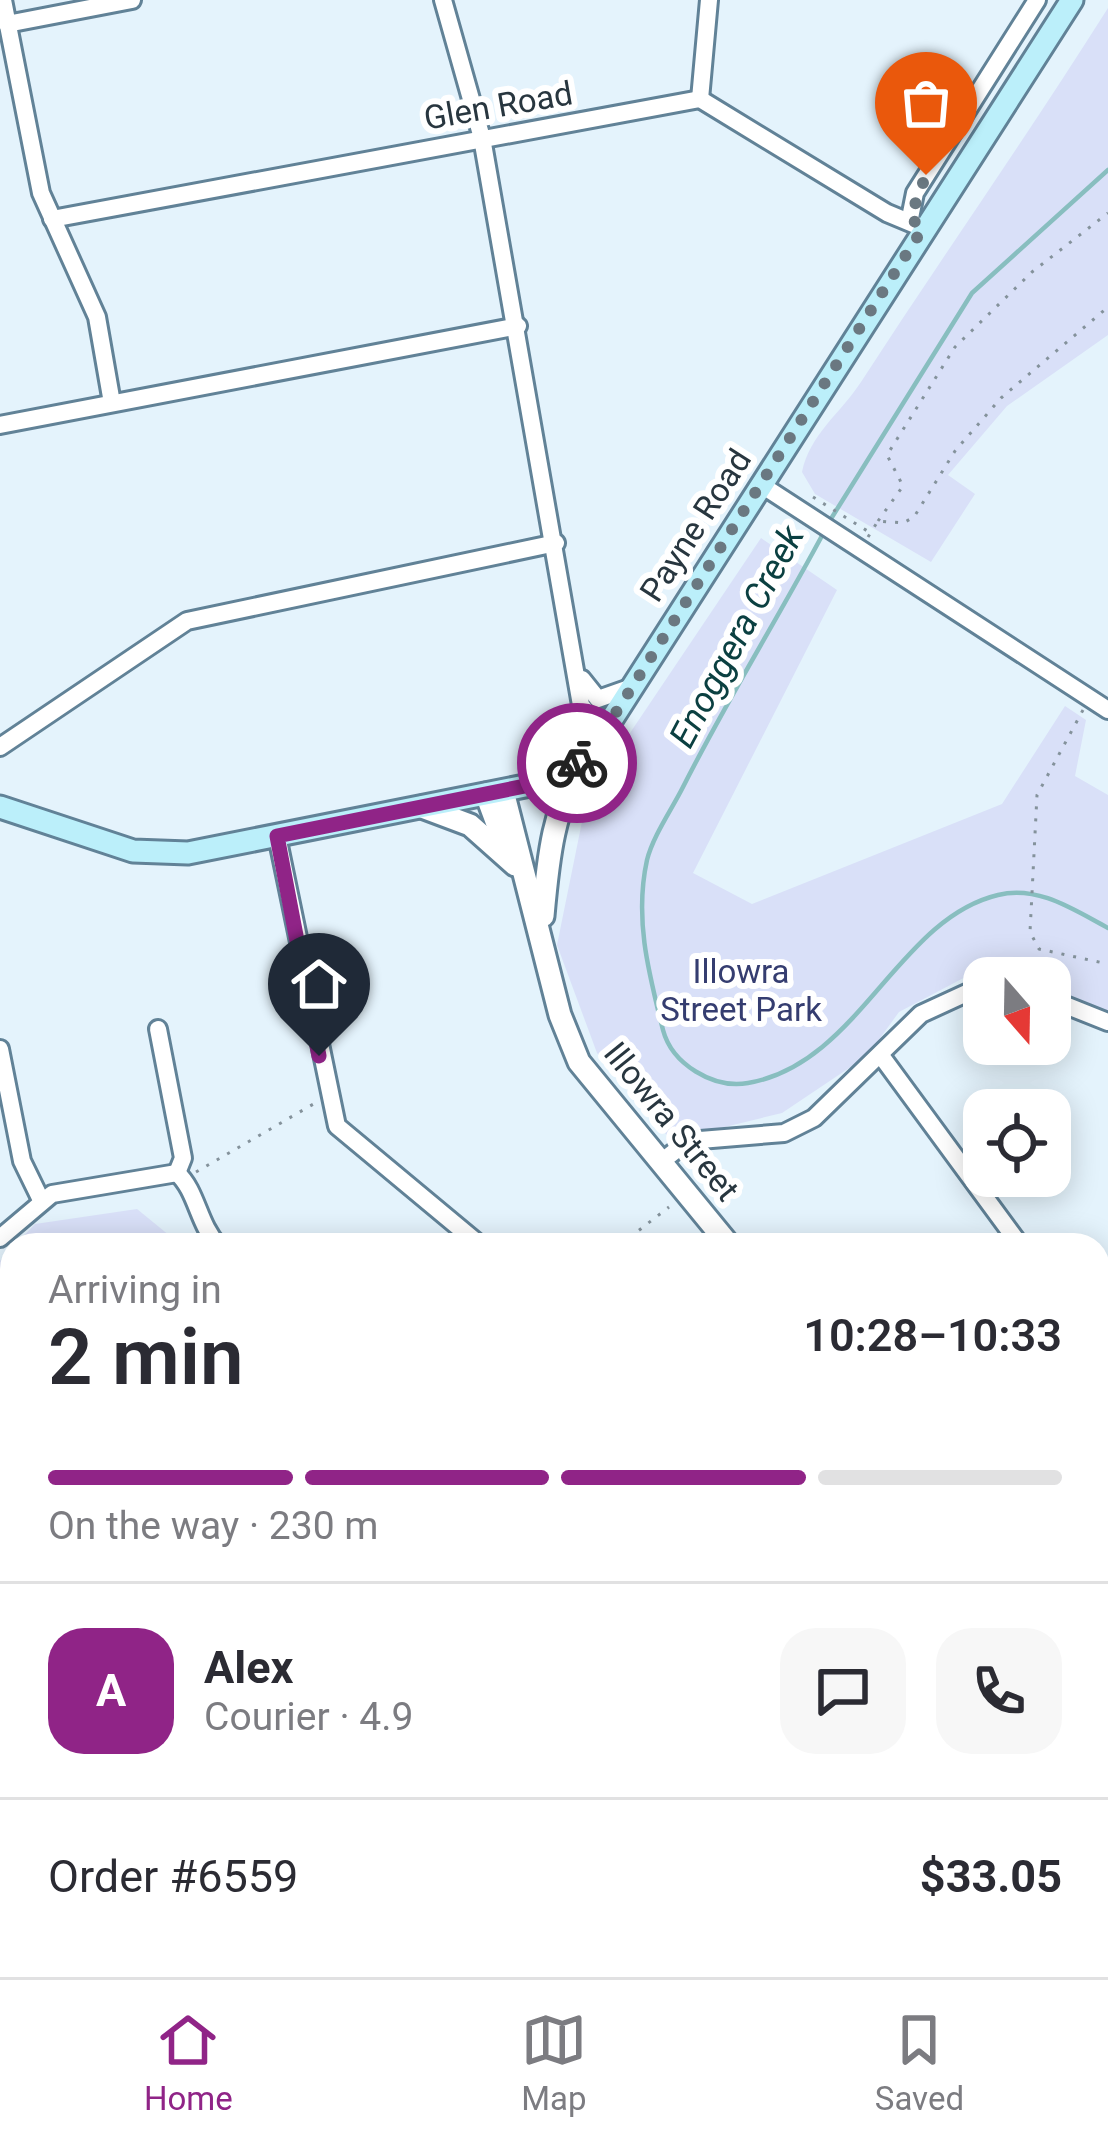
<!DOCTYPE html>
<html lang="en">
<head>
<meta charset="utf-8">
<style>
  :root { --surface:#fff; --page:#f7f7f7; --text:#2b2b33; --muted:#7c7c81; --line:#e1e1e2; --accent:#902487 }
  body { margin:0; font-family:Roboto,sans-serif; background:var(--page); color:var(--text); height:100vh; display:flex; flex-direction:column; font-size:45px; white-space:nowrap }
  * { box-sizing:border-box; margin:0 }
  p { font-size:39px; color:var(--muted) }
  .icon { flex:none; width:66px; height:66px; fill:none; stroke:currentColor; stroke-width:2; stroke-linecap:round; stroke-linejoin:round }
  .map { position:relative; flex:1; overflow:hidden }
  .side { position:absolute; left:0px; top:1233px; width:1110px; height:744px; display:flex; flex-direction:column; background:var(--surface); border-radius:36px 36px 0 0; box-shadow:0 6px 30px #0003 }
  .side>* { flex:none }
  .needle { width:78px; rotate:160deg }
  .tools { position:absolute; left:963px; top:957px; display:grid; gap:24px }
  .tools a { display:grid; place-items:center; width:108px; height:108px; border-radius:24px; background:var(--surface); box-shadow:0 6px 30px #0003; font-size:60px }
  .pin { position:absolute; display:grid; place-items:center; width:102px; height:102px; color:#fff; margin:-123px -51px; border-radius:50% 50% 50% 0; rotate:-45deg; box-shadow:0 0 12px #0007 }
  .pin .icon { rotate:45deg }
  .courier { position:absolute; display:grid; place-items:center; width:120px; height:120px; margin:-60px; border:9px solid #902487; border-radius:50%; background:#fff; color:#222; box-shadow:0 3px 15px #0007 }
  .overview em { font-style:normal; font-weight:600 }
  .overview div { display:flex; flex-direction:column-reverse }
  .overview { display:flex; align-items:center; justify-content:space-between; height:204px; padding:0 48px }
  h1 { font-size:78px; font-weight:600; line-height:90px }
  .bar { display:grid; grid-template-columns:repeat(4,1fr); gap:18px 12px; align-content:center; height:144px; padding:0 48px }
  .bar i { height:15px; border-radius:9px; background:var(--line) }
  .bar .on { background:var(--accent) }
  .bar p { grid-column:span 4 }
  .line { display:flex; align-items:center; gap:30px; padding:0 48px; border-top:3px solid var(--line) }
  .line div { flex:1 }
  .round { display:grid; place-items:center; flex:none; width:126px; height:126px; border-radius:36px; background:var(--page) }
  .tabs { display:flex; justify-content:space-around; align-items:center; height:168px; border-top:3px solid var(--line); background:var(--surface); font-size:33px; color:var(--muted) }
  .tabs a { display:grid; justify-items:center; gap:6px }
  .tabs .on { color:var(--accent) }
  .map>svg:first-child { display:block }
  .green { fill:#d9e0f8 }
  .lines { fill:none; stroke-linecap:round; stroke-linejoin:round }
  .stream { stroke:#88bebf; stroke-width:4.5 }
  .building { fill:#b2cae8; stroke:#6b819d; stroke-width:3 }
  .service-casing { stroke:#618297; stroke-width:14 }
  .minor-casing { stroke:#618297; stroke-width:22 }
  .tertiary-casing { stroke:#618297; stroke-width:27 }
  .secondary-casing { stroke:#618297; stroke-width:27 }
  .path { stroke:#84929b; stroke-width:3; stroke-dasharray:3 9; stroke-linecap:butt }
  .service { stroke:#fff; stroke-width:8 }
  .minor { stroke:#fff; stroke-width:16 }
  .tertiary { stroke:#fff; stroke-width:21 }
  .secondary { stroke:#bbeffa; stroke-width:21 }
  .done { stroke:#6a7881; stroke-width:12; stroke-dasharray:0 21.6 }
  .route { stroke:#902487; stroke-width:15 }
  .labels { text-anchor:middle; stroke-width:12; stroke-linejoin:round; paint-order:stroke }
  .street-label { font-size:33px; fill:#28363f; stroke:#fff }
  .park-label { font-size:33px; fill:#353d70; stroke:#fff }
  .water-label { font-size:36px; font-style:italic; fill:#0b4041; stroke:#fff }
</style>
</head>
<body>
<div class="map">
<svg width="1108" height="1977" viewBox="0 0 1108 1977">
  <rect width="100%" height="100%" fill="#e4f3fc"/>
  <!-- green -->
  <g class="green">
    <path d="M1108,8V335L1007,406L948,475L975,494L931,562L815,494L802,472C810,434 840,414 861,382C942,257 1028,135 1108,8Z"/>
    <polygon points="761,538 837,590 693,873 752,904 1002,804 1065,706 1086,720 1075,776 1108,795 1108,1014 1050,989 1050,978 973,973 899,1012 867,1056 782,1113 671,1140 597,1053 557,945 587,797"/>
    <polygon points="137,1209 181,1245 15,1245 35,1224"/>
    <polygon points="12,1248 12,1446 0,1458 0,1261"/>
    <polygon points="1108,1538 1108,1648 1098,1649 1098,1541"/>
    <polygon points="6,1940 12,1940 12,1965 58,1965 59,1977 12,1977"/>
  </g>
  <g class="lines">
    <!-- stream -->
    <g class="stream">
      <polyline points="829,522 972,293 1108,170"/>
      <path d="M824,532C778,618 727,700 683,787C672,809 653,836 647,860C634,919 649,974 663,1030C672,1064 713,1089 748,1083C859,1064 897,919 998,895C1038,885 1074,910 1108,928"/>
      <polyline points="0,1360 12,1352"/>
      <polyline points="1098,1606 1108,1601"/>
    </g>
  </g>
  <!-- building -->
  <g class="building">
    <polygon points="12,1493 12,1534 9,1535 7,1523 1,1524 0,1495"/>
    <polygon points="5,1584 12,1587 12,1619 1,1621 0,1585"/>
    <polygon points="12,1772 12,1786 0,1787 0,1773"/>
    <polygon points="1098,1805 1108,1836 1098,1839"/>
    <polygon points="1108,1946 1108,1977 1100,1977 1093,1965 1098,1965 1098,1949"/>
    <polygon points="70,1965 126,1965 128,1977 72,1977"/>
    <polygon points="230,1965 269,1965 270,1977 230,1975"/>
    <polygon points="280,1965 309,1965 309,1969 298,1970 299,1977 279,1977"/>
    <polygon points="487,1965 531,1965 529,1977 505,1977 506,1968"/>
    <polygon points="571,1965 587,1965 586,1977 556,1977 556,1972 570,1973"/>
  </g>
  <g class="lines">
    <defs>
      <g id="service">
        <polyline points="0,1570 12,1562"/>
        <polyline points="0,1642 12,1646"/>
        <polyline points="1098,1793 1108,1794"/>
        <polyline points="322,1977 324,1965"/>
      </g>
      <g id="minor">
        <polyline points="3,0 41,193 97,317 112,403"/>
        <polyline points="443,0 482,138 581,705 603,733"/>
        <polyline points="7,24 132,0"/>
        <polyline points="700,99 709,0"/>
        <polyline points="910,218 915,193 1037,0"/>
        <polyline points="52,219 700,99 887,213 923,228"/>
        <polyline points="0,425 518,326"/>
        <polyline points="760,484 1108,710"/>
        <polyline points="582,679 598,699 632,687"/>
        <polyline points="0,747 187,621 556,543"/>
        <polyline points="277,836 337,1126 480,1245"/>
        <polyline points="1050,999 1108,1022"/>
        <polyline points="158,1029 183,1158 177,1173"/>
        <polyline points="0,1049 22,1161 41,1200"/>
        <polyline points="882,1057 1020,1245"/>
        <polyline points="661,1162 688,1141 784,1133 814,1118 921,1014 984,985"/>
        <path d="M177,1173C197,1191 198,1224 218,1245"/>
        <polyline points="0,1238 52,1194 177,1173"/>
        <polyline points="1098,1352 1108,1366"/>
        <polyline points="1098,1517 1108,1515"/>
      </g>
      <g id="tertiary">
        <polyline points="503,791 560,1015 579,1062 729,1245"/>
        <polyline points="486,794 506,848"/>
        <polyline points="422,807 470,825 515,865"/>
        <path d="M543,916C548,859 553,805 585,757"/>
        <polyline points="1035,1965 1039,1977"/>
        <polyline points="1056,1965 1060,1977"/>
      </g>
      <polyline id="secondary" points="0,807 133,851 188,853 540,783 571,768 603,733 1072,0"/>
    </defs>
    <!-- service casing -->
    <use href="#service" class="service-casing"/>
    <!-- minor casing -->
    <use href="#minor" class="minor-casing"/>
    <!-- tertiary casing -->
    <use href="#tertiary" class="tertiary-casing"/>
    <!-- secondary casing -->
    <use href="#secondary" class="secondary-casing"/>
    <!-- path -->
    <g class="path">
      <polyline points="813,497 869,532"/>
      <polyline points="878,521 903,486 887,455 955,347 1032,272 1108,213"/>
      <polyline points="868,537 878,521 903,523 914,517 955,451 1001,398 1108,307"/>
      <polyline points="1083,710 1037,795 1030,932 1039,949 1108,964"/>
      <polyline points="196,1172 317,1102"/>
      <path d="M50,1245C76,1228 107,1235 135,1245"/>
      <polyline points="620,1245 669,1207"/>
      <polyline points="0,1282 12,1270"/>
      <polyline points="1098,1560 1108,1558"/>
    </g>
    <!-- service -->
    <use href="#service" class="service"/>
    <!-- minor -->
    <use href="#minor" class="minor"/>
    <!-- tertiary -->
    <use href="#tertiary" class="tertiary"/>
    <!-- secondary -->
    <use href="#secondary" class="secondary"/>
  </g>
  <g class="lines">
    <!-- done -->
    <polyline class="done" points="577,763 603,733 923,228 910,218 926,175"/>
    <!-- route -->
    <polyline class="route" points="319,1056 277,836 540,783 577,763"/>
  </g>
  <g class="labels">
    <!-- street labels -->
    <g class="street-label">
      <text transform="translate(498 105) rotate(-10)" y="12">Glen Road</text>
      <text transform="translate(695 525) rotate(-57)" y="12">Payne Road</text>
      <text transform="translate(672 1121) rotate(51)" y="12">Illowra Street</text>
    </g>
    <!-- park labels -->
    <g class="park-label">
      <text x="741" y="983">Illowra<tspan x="741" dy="38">Street Park</tspan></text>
    </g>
    <!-- water labels -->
    <g class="water-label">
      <text transform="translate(736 636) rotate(-62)" y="13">Enoggera Creek</text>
    </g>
  </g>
</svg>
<div class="tools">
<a><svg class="needle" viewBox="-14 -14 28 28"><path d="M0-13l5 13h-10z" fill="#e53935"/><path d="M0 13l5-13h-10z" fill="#7c7c81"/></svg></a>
<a><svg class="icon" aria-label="locate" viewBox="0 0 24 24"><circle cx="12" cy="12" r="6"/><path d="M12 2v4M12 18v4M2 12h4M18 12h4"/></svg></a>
</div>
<div class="pin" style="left:926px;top:175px;background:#ea580c"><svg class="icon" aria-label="bag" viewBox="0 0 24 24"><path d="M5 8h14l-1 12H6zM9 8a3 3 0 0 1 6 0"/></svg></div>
<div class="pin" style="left:319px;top:1056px;background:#1f2937"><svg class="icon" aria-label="home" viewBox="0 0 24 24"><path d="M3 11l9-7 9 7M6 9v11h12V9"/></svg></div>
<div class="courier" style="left:577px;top:763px"><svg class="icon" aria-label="bike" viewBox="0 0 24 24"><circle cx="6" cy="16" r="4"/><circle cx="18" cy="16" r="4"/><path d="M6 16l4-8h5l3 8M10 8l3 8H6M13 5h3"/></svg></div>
<section class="side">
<div class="overview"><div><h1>2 min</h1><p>Arriving in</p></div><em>10:28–10:33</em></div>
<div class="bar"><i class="on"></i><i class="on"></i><i class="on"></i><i></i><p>On the way · 230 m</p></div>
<div class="line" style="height:216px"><b class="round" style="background:var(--accent);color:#fff">A</b><div><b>Alex</b><p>Courier · 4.9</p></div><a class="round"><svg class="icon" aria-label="chat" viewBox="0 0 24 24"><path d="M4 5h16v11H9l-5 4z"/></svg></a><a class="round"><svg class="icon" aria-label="phone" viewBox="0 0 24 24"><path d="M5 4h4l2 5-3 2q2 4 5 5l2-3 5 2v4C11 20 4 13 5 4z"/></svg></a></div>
<div class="line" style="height:156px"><div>Order #6559</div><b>$33.05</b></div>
</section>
</div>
<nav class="tabs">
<a class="on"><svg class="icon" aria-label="home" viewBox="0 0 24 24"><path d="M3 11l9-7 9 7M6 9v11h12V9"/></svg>Home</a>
<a><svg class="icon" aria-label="map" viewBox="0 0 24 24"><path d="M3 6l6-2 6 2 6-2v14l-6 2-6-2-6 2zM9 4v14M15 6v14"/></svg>Map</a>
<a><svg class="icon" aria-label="saved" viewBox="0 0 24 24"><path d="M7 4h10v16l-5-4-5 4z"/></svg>Saved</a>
</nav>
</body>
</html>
